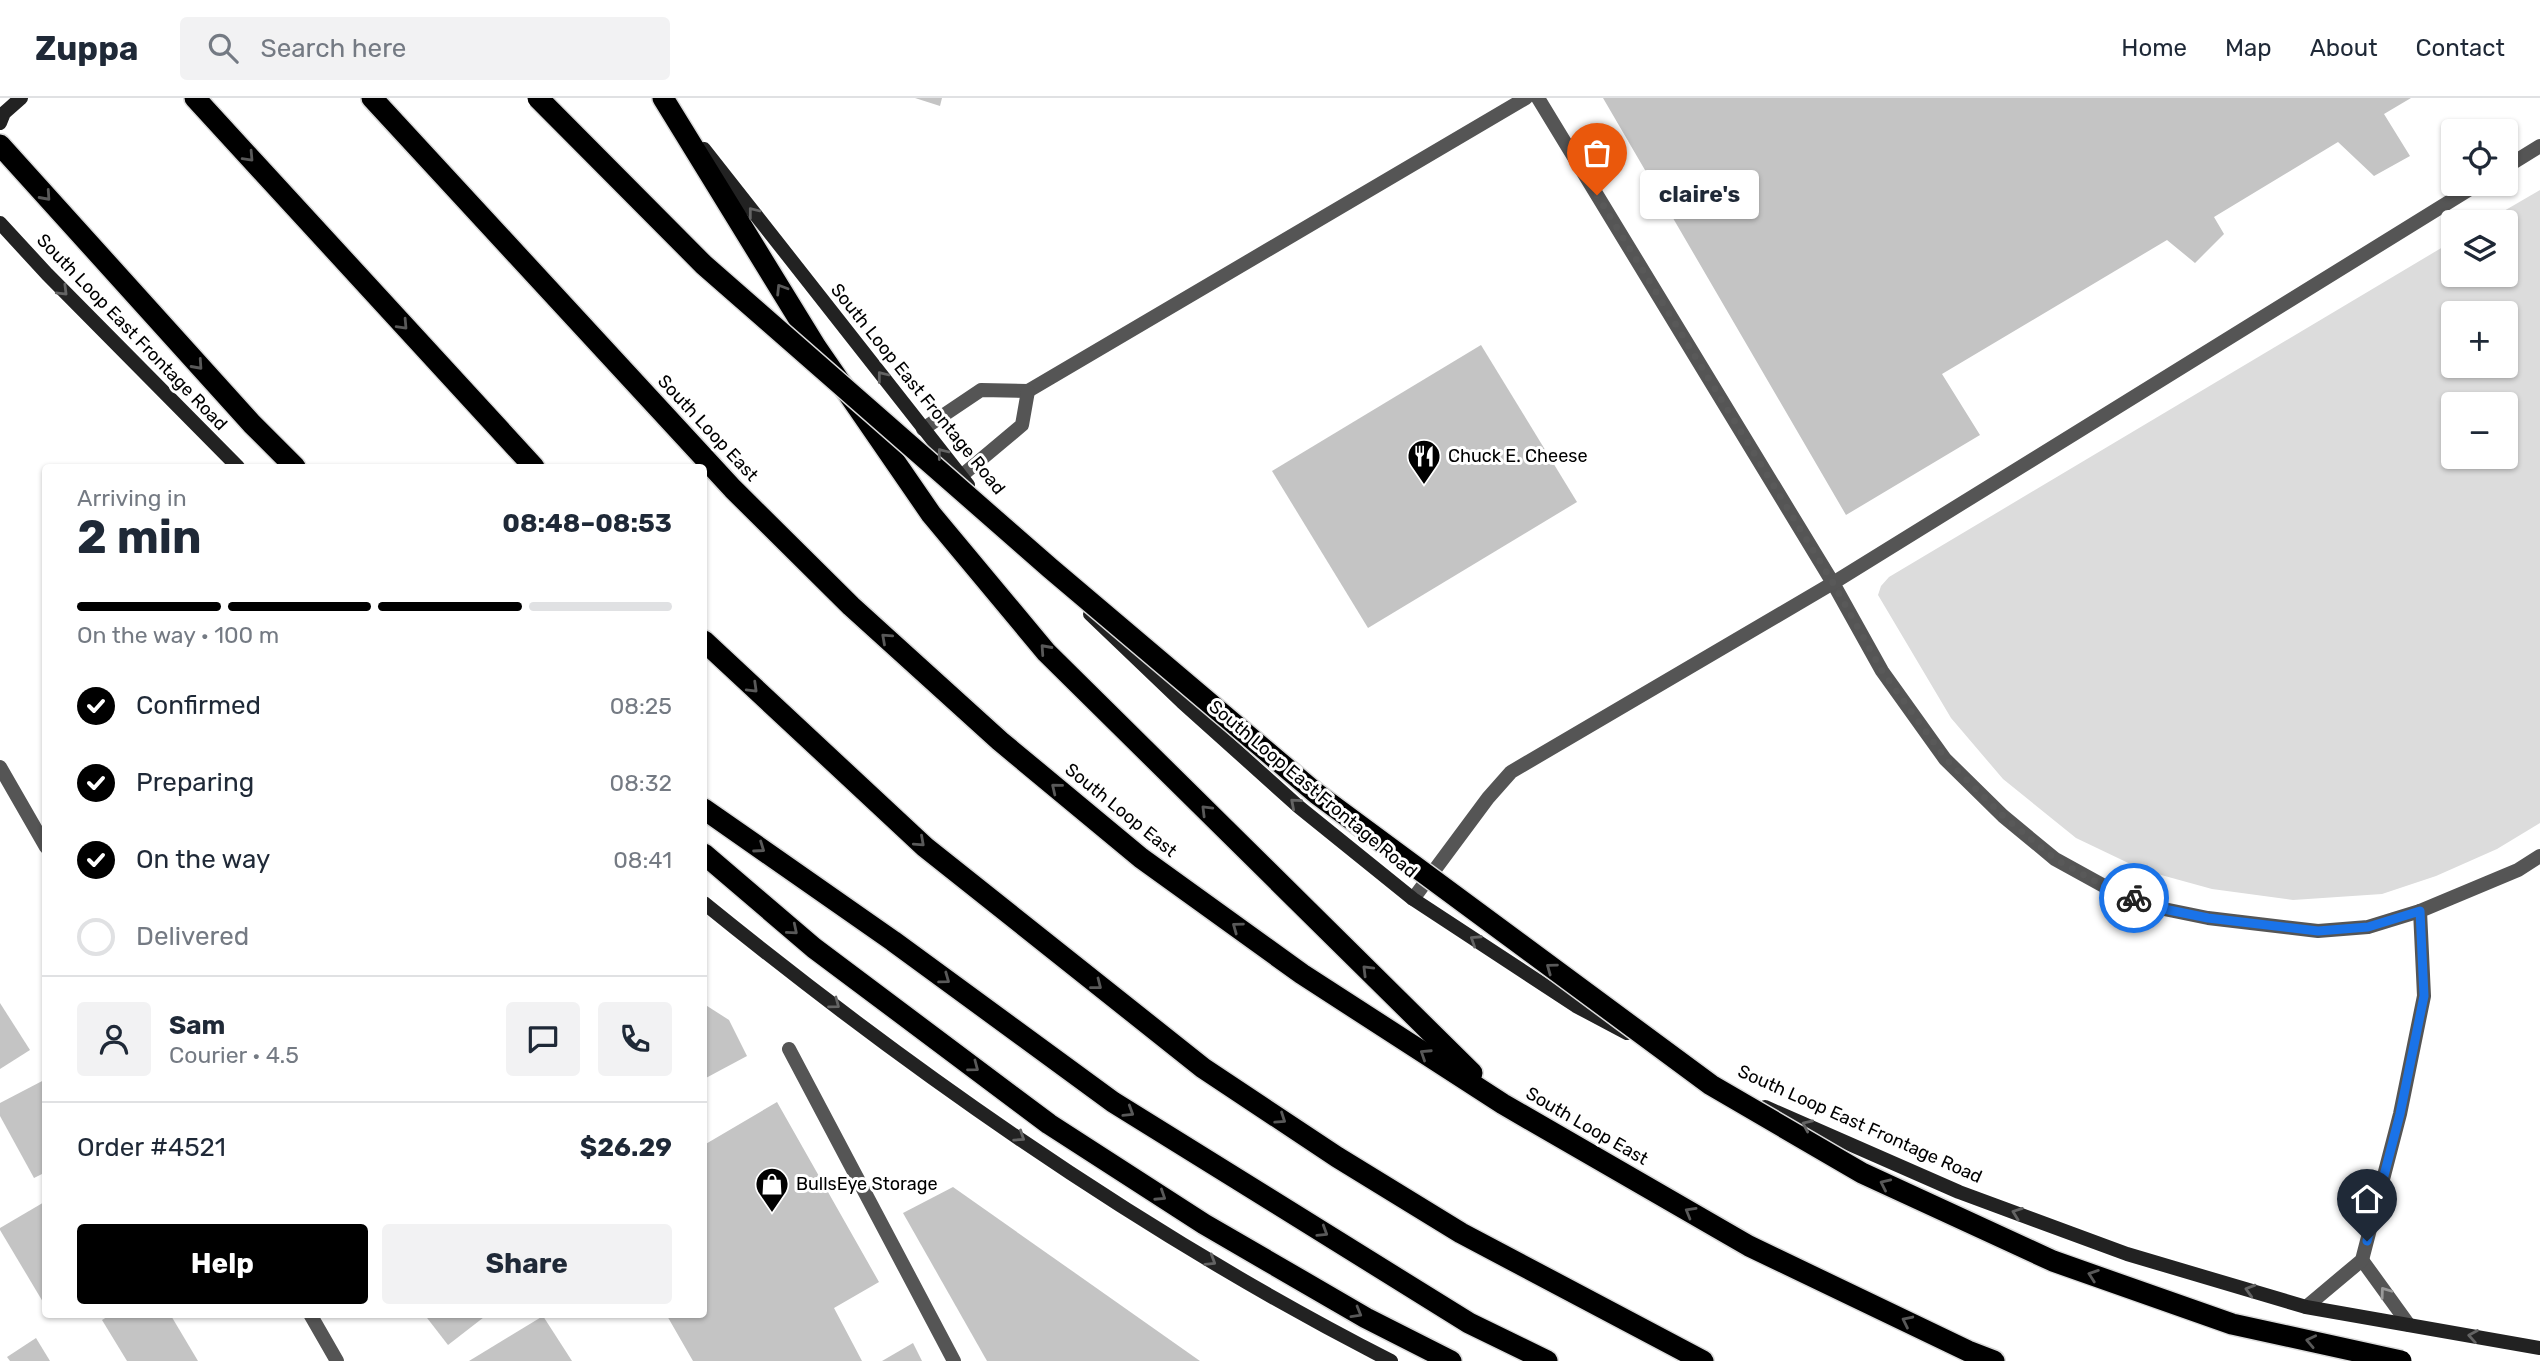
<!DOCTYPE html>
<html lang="en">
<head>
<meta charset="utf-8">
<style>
  :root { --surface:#fff; --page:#f2f2f3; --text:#1f2937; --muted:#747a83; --line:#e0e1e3; --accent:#000 }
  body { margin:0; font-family:Rubik,sans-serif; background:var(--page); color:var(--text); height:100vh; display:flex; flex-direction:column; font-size:26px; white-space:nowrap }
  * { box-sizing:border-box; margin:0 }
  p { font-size:23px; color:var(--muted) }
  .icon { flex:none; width:38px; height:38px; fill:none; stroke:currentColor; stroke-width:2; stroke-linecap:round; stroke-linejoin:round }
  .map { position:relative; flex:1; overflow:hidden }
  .details { position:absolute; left:42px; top:366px; width:665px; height:854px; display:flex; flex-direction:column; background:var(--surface); border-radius:7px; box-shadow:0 2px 5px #0004 }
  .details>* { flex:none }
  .controls { position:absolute; left:2441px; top:21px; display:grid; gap:14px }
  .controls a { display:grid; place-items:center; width:77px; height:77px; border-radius:7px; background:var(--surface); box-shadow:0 2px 5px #0004; font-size:35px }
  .pin { position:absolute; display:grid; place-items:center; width:60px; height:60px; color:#fff; margin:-72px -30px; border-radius:50% 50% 50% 0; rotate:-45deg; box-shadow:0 0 7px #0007 }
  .pin .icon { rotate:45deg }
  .courier { position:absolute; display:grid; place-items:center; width:70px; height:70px; margin:-35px; border:5px solid #1a73e8; border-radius:50%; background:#fff; color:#222; box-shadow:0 2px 9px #0007 }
  .bubble { position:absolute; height:49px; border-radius:7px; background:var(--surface); box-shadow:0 2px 5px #0004; font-size:23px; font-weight:700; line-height:49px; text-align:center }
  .head em { font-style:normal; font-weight:700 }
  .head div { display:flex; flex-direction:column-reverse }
  .head { display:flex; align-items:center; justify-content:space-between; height:119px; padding:0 35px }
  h1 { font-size:46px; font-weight:700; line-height:52px }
  .bar { display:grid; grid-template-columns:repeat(4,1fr); gap:10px 7px; align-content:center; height:84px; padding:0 35px }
  .bar i { height:9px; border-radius:5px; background:var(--line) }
  .bar .current { background:var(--accent) }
  .bar p { grid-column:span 4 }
  .line { display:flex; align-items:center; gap:18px; padding:0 35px; border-top:2px solid var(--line) }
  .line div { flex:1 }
  .round { display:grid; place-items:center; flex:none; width:74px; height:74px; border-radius:7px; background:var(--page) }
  ol { padding:0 35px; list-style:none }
  li { display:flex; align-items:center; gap:21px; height:77px }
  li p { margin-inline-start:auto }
  li .icon { padding:7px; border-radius:50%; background:var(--accent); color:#fff; stroke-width:4 }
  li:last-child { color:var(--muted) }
  li i { width:38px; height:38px; border:4px solid var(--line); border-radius:50% }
  .primary-button { display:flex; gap:14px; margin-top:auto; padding:14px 35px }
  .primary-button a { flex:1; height:80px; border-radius:7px; background:var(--accent); color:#fff; font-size:28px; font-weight:700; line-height:80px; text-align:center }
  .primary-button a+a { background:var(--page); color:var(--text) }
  header { display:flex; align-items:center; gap:42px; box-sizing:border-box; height:98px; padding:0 35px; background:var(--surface); border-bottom:2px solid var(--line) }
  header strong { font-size:33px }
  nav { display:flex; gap:38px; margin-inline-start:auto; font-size:24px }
  .search { width:490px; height:63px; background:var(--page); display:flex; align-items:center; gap:18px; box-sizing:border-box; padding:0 24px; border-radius:7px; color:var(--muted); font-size:26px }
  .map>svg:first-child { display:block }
  .green { fill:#dcdcdc; fill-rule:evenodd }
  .building { fill:#c4c4c4 }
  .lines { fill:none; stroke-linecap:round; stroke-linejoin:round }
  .motorway-casing { stroke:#dbdbdb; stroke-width:24 }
  .service { stroke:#555; stroke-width:14 }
  .minor { stroke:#555; stroke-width:14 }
  .secondary { stroke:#222; stroke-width:14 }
  .motorway { stroke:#000; stroke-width:21 }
  .motorway-bridge-casing { stroke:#dbdbdb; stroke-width:24; stroke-linecap:butt }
  .motorway-bridge { stroke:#000; stroke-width:21 }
  .oneway { stroke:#595959 }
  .oneway2 { stroke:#646464 }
  .oneway3 { stroke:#999 }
  .done { stroke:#595959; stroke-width:7; stroke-dasharray:0 12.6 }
  .route { stroke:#1a73e8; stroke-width:9 }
  .labels { text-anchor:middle; stroke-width:6; stroke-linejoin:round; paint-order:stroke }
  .street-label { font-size:18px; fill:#000; stroke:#fff }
  .poi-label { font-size:18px; fill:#000; stroke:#fff; text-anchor:start }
</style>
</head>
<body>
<header>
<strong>Zuppa</strong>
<div class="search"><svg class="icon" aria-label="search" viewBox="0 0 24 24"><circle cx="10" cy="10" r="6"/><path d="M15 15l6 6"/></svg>Search here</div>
<nav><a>Home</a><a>Map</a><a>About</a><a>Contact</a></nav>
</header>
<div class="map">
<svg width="2540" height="1263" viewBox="0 0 2540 1263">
  <rect width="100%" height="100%" fill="#fff"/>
  <!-- green -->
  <path class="green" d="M2540,92V725L2497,751L2436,778L2382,796L2293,802L2212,791L2143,772L2076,740L2003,681L1951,620L1878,497L1881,488L1889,479L2453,143L2454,177H2506V124H2485ZM2454,215H2506V268H2454ZM2454,306H2506V359H2454Z"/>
  <!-- building -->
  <g class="building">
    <polygon points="915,0 942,0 940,8"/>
    <polygon points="1603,0 2411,0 2384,16 2410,58 2374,78 2338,44 2214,119 2224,136 2195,165 2167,142 1942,276 1980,337 1846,417"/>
    <polygon points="1481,247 1577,404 1368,530 1272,373"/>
    <polygon points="0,905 30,952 0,971"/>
    <polygon points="704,906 729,922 747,958 704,981"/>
    <polygon points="46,981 46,1074 34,1080 0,1018 0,1005"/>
    <polygon points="777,1004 879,1184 834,1210 862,1263 693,1263 666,1216 704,1216 704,1047"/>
    <polygon points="953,1089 1200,1263 987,1263 903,1115"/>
    <polygon points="46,1103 46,1209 0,1132 0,1130"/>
    <polygon points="112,1216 170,1216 198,1263 127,1263 102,1222"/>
    <polygon points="424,1216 488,1216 448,1247"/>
    <polygon points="543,1218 572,1263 469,1263"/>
    <polygon points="36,1240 50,1263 10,1263 7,1259"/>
    <polygon points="913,1245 922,1263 882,1263"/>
  </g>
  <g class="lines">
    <defs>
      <g id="motorway">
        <polyline points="195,0 534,369"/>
        <polyline points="372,0 733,391 851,508 1000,643 1141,760 1302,876 1503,1006 1749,1148 1968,1253 1994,1263"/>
        <polyline points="663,0 816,249 931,416 1046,554 1472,975"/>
        <polyline points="0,47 252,326 295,369"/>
        <polyline points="704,543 925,749 1203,970 1337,1059 1461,1135 1703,1263"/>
        <polyline points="704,711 893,843 1113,1004 1469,1225 1547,1263"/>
        <polyline points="704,756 814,850 1049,1026 1204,1126 1366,1220 1451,1263"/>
      </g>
    </defs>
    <!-- motorway casing -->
    <use href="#motorway" class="motorway-casing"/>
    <!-- service -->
    <g class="service">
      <polyline points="1538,0 1833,485 1882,573 1945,661 2003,718 2055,761 2104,788 2159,810 2208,820 2318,833 2368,829 2420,813"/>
      <polyline points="2506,69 2540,48"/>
      <polyline points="923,331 981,292 1028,293 1526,0"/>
      <polyline points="960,379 1022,327 1028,293"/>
      <polyline points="1413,801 1488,700 1511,674 1833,485 2478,86"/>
      <polyline points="789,951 954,1263"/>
      <polyline points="2362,1162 2409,1227"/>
      <polyline points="2306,1209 2362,1162 2400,1016 2424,898 2420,813 2518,772 2540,758"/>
    </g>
    <!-- minor -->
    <g class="minor">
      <polyline points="0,669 46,749"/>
      <polyline points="310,1216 337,1263"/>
    </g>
    <!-- secondary -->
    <g class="secondary">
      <polyline points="0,25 4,15 21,0"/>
      <polyline points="704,51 968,387"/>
      <polyline points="0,125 47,176 238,369"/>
      <polyline points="1090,516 1182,604 1299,709 1413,801 1576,908 1627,935"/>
      <path d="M704,805C917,978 1146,1138 1391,1263"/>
      <polyline points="1765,1009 1959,1094 2127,1156 2306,1209 2540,1250"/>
    </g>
    <!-- motorway -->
    <use href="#motorway" class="motorway"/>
    <defs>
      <polyline id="motorway-bridge" points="538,0 704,167 1050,470 1317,696 1711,987 1862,1075 2053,1163 2232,1226 2401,1263"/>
    </defs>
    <!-- motorway-bridge casing -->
    <use href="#motorway-bridge" class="motorway-bridge-casing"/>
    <!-- motorway-bridge -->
    <use href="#motorway-bridge" class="motorway-bridge"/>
  </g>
  <!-- one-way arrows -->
  <defs><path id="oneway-chevron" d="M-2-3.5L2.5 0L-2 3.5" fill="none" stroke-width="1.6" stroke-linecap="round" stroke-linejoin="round" transform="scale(1.75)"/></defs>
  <g class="oneway">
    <use href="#oneway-chevron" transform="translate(249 59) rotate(47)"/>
    <use href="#oneway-chevron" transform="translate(46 98) rotate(48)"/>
    <use href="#oneway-chevron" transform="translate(781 191) rotate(-122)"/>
    <use href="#oneway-chevron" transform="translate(403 227) rotate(47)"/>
    <use href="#oneway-chevron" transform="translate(198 267) rotate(48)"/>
    <use href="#oneway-chevron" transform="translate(886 540) rotate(-138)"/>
    <use href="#oneway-chevron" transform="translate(1045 551) rotate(-132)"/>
    <use href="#oneway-chevron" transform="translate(753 590) rotate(44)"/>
    <use href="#oneway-chevron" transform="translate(1056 690) rotate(-141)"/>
    <use href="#oneway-chevron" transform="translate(1206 712) rotate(-135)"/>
    <use href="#oneway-chevron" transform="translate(920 744) rotate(42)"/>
    <use href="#oneway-chevron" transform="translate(760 750) rotate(35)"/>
    <use href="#oneway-chevron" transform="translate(1237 829) rotate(-144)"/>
    <use href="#oneway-chevron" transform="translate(793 832) rotate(40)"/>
    <use href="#oneway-chevron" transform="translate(1551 870) rotate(-144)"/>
    <use href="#oneway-chevron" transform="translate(1367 872) rotate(-135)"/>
    <use href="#oneway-chevron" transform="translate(945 881) rotate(36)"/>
    <use href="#oneway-chevron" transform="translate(1097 887) rotate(38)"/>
    <use href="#oneway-chevron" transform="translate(1425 956) rotate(-147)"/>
    <use href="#oneway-chevron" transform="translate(974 969) rotate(37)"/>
    <use href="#oneway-chevron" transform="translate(1129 1014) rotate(32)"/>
    <use href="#oneway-chevron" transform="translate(1281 1021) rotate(34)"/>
    <use href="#oneway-chevron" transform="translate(1885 1086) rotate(-155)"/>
    <use href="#oneway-chevron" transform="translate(1161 1098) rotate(33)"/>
    <use href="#oneway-chevron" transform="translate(1690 1114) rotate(-150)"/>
    <use href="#oneway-chevron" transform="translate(1323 1134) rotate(32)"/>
    <use href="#oneway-chevron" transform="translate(2093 1177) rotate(-161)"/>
    <use href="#oneway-chevron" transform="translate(1357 1215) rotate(30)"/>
    <use href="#oneway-chevron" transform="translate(1907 1223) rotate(-154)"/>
    <use href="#oneway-chevron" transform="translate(2311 1243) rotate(-168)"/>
  </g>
  <g class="oneway2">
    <use href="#oneway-chevron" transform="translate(753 114) rotate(-128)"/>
    <use href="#oneway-chevron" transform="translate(63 193) rotate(45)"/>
    <use href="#oneway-chevron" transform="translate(882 278) rotate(-128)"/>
    <use href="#oneway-chevron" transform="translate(942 355) rotate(-128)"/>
    <use href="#oneway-chevron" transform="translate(1295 705) rotate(-139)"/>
    <use href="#oneway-chevron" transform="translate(1475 842) rotate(-147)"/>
    <use href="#oneway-chevron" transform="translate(835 906) rotate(37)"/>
    <use href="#oneway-chevron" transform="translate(1807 1027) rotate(-156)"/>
    <use href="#oneway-chevron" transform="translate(1020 1039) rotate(34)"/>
    <use href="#oneway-chevron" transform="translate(2017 1115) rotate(-160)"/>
    <use href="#oneway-chevron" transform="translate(1211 1163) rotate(32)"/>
    <use href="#oneway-chevron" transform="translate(2250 1192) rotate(-164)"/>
    <use href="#oneway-chevron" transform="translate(2473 1238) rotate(-170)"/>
  </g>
  <use class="oneway3" href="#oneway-chevron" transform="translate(2385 1194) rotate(-126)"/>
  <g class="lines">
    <!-- done -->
    <polyline class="done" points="1597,97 1833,485 1882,573 1945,660 2003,718 2055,761 2104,788 2134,800"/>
    <!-- route -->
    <polyline class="route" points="2134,800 2159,810 2208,820 2318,833 2368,829 2420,813 2424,898 2400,1016 2367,1143"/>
  </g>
  <!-- icons -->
  <defs>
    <symbol id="restaurant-pin" viewBox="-11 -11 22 30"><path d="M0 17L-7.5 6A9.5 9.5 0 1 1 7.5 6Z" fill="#000" stroke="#fff"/><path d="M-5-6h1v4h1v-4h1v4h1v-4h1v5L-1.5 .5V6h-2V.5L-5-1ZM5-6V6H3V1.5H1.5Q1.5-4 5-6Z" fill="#fff"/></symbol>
    <symbol id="shop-pin" viewBox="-11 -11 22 30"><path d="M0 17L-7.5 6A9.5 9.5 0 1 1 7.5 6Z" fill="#000" stroke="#fff"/><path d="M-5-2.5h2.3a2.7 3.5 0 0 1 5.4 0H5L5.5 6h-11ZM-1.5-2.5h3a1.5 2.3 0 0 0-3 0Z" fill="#fff"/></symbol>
  </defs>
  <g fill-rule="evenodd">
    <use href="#restaurant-pin" x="1405" y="339" width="38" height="52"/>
    <use href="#shop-pin" x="753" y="1067" width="38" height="52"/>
  </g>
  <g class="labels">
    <!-- street labels -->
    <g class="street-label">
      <text transform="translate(132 234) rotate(46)" y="6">South Loop East Frontage Road</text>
      <text transform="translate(918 291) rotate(51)" y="6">South Loop East Frontage Road</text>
      <text transform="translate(708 330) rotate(47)" y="6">South Loop East</text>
      <text transform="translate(1313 691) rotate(40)" y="6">South Loop East Frontage Road</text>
      <text transform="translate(1121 712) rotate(39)" y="6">South Loop East</text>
      <text transform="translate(1860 1026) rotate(24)" y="6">South Loop East Frontage Road</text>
      <text transform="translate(1587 1028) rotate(30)" y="6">South Loop East</text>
    </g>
    <!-- poi labels -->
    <g class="poi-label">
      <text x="1448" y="364">Chuck E. Cheese</text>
      <text x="796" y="1092">BullsEye Storage</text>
    </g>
  </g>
</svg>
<div class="controls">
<a><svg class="icon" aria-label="locate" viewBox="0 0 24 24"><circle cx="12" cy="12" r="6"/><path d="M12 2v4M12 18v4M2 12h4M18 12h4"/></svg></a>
<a><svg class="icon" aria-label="layers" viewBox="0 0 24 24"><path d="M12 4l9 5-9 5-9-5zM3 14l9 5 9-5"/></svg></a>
<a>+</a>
<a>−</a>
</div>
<div class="pin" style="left:1597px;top:97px;background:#ea580c"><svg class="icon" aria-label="bag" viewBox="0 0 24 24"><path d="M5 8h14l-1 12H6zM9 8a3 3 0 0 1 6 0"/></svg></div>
<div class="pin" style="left:2367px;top:1143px;background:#1f2937"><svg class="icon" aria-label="home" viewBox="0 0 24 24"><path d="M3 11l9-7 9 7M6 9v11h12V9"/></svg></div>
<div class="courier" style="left:2134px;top:800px"><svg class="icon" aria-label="bike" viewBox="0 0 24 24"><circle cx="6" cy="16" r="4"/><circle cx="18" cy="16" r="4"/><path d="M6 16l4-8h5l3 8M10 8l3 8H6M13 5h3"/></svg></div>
<div class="bubble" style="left:1640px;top:72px;width:119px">claire's</div>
<section class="details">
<div class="head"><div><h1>2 min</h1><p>Arriving in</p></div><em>08:48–08:53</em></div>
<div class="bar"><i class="current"></i><i class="current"></i><i class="current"></i><i></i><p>On the way · 100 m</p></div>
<ol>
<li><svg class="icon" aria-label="check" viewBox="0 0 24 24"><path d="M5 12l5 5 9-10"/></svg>Confirmed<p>08:25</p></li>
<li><svg class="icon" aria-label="check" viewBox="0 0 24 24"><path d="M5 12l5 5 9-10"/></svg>Preparing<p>08:32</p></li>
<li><svg class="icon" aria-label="check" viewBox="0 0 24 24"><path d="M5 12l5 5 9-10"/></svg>On the way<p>08:41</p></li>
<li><i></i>Delivered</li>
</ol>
<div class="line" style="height:126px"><a class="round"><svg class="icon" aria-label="person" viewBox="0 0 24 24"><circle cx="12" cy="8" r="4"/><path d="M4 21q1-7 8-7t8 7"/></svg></a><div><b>Sam</b><p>Courier · 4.5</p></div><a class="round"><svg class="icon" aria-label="chat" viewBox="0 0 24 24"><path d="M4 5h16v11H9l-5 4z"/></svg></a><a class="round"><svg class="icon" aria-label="phone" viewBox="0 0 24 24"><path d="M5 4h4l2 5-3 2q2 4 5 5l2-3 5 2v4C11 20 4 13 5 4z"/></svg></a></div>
<div class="line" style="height:91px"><div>Order #4521</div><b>$26.29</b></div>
<div class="primary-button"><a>Help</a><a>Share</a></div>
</section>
</div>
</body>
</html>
